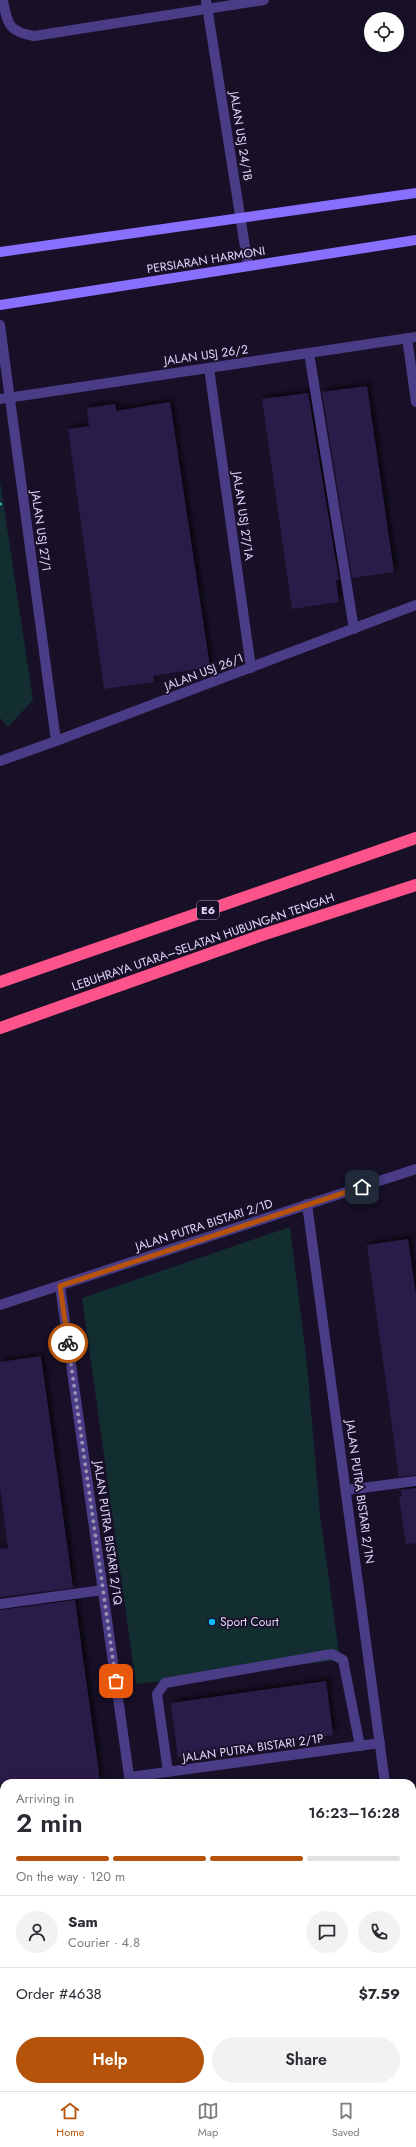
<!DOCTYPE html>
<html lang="en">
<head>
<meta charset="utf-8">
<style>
  :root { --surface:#fff; --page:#f2f2f3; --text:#2b2b33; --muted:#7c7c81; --line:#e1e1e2; --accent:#b45309 }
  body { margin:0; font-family:Jost,sans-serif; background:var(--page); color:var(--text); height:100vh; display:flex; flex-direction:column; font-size:15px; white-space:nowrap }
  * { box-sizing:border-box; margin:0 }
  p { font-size:13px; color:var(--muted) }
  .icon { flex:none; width:22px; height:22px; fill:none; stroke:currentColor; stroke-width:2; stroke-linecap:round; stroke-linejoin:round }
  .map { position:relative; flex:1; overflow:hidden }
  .panel { position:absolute; left:0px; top:1779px; width:416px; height:312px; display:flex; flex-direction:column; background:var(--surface); border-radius:12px 12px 0 0; box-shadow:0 2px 10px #0003 }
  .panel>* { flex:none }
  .fabs { position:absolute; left:364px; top:12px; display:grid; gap:8px }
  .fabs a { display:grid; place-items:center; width:40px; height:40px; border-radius:50%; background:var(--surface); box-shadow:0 2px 10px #0003; font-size:20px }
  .pin { position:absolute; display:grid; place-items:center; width:34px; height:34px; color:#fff; margin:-17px; border-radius:8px; box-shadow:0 2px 6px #0006 }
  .courier { position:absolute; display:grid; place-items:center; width:40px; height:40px; margin:-20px; border:3px solid #b45309; border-radius:50%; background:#fff; color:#222; box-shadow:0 1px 5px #0007 }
  .headline em { font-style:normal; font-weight:600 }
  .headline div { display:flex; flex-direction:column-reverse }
  .headline { display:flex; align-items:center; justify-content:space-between; height:68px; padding:0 16px }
  h1 { font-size:26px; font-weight:600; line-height:30px }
  .bar { display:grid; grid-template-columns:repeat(4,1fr); gap:6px 4px; align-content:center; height:48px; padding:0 16px }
  .bar i { height:5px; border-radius:3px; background:var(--line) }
  .bar .current { background:var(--accent) }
  .bar p { grid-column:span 4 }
  .line { display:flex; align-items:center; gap:10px; padding:0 16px; border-top:1px solid var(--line) }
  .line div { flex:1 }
  .round { display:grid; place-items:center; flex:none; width:42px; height:42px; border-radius:21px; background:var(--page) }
  .action { display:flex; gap:8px; margin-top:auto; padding:8px 16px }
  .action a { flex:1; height:46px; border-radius:24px; background:var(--accent); color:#fff; font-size:16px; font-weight:600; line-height:46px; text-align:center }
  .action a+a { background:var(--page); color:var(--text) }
  .tab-bar { display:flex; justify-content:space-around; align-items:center; height:56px; border-top:1px solid var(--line); background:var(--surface); font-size:11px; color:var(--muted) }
  .tab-bar a { display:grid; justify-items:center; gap:2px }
  .tab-bar .current { color:var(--accent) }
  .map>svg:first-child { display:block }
  .green { fill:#132e31 }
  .building { fill:#2c1c48; filter:url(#shadow) }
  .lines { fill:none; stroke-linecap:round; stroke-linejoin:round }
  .path { stroke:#31abb8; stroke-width:2.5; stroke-dasharray:2 3; stroke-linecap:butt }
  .service { stroke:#4a3c86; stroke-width:10 }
  .minor { stroke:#4a3c86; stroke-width:10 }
  .secondary { stroke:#886ffd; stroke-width:10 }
  .motorway { stroke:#fd538b; stroke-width:12 }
  .done { stroke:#9a91b3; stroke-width:4; stroke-dasharray:0 7.2 }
  .route { stroke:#b45309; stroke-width:5 }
  .poi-dot { fill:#05bdfc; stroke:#171027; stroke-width:1.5 }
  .labels { text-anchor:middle; stroke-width:3.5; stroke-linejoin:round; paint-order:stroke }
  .shield { fill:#171027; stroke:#a49bbe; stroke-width:1 }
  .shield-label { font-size:11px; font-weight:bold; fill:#e1d7fe }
  .street-label { font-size:12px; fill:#e1d7fe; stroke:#171027 }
  .poi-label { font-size:12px; fill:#e1d7fe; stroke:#171027; text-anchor:start }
</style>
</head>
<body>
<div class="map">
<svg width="416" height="2091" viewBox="0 0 416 2091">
  <defs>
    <filter id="shadow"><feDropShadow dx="3.5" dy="-3.5" stdDeviation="2" flood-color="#0009"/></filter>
  </defs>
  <rect width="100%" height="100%" fill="#171027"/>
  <!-- green -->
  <g class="green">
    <polygon points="0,481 33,700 8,727 0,718"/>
    <polygon points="290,1227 307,1364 320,1515 340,1660 136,1684 82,1298"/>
    <polygon points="416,1993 416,2061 412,2062 412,1994"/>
    <polygon points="4,2049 4,2085 0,2086 0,2050"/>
    <polygon points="184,2087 213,2087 213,2091 185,2091"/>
  </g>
  <!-- building -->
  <g class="building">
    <polygon points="367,386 394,572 352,578 322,392"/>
    <polygon points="308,393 339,580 336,580 339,602 292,609 262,399"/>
    <polygon points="170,402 210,667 153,676 154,682 104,689 68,429 89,426 87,408 115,404 116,411"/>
    <polygon points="408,1239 416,1295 416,1475 399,1477 367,1245"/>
    <polygon points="41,1356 73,1588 0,1597 0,1549 8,1548 0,1487 0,1362"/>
    <polygon points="416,1488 416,1543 406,1544 399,1497 402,1496 401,1490"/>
    <polygon points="75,1600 100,1781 84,1783 0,1783 0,1610"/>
    <polygon points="326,1681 333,1735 178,1757 171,1703"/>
  </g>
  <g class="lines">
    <!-- path -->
    <polyline class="path" points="0,504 3,504"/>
    <!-- service -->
    <g class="service">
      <polyline points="309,353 354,629"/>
      <polyline points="347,1490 416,1481"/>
      <polyline points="0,1604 103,1590"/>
      <polyline points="168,1772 157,1694 165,1683 332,1654 343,1660 360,1746"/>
      <polyline points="130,1777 380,1743"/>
    </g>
    <!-- minor -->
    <g class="minor">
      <path d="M3,0C7,24 9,32 34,36L264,0"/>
      <polyline points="206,0 248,266"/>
      <polyline points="0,325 56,741"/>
      <polyline points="407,338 416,402"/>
      <polyline points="209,368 251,668"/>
      <polyline points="0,399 416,337"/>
      <polyline points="0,761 56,741 416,605"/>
      <polyline points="307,1204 385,1783"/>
      <polyline points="60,1286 130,1783"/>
      <polyline points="0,1305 416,1169"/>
      <polyline points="412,1798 416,1798"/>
      <polyline points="0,1857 4,1856"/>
      <polyline points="165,2087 167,2091"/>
      <polyline points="55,2091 85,2087"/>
    </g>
    <!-- secondary -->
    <g class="secondary">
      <polyline points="0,252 416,193"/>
      <polyline points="0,305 416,240"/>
      <polyline points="412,1891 416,1891"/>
      <polyline points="412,1936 416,1936"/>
      <polyline points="0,1953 4,1952"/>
      <polyline points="0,1996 4,1995"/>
    </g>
    <!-- motorway -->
    <g class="motorway">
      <polyline points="0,982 416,838"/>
      <polyline points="0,1028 259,936 416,885"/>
    </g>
  </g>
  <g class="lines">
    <!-- done -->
    <polyline class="done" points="68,1343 116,1681"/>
    <!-- route -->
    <polyline class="route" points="68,1343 60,1286 362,1187"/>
  </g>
  <!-- markers -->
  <circle class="poi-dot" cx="212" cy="1622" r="4"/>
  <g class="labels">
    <!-- shield labels -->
    <rect class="shield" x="197" y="901" width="22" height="18" rx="3"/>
    <g class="shield-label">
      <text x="208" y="914">E6</text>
    </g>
    <!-- street labels -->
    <g class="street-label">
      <text transform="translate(241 136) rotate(81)" y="4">JALAN USJ 24/1B</text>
      <text transform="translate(206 260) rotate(-9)" y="4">PERSIARAN HARMONI</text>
      <text transform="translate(206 355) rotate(-8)" y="4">JALAN USJ 26/2</text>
      <text transform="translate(243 516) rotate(82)" y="4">JALAN USJ 27/1A</text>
      <text transform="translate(41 531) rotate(82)" y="4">JALAN USJ 27/1</text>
      <text transform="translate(204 672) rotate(-21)" y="4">JALAN USJ 26/1</text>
      <text transform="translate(203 942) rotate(-19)" y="4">LEBUHRAYA UTARA–SELATAN HUBUNGAN TENGAH</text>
      <text transform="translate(204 1225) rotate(-18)" y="4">JALAN PUTRA BISTARI 2/1D</text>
      <text transform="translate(360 1492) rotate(82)" y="4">JALAN PUTRA BISTARI 2/1N</text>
      <text transform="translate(108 1533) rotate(82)" y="4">JALAN PUTRA BISTARI 2/1Q</text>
      <text transform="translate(253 1748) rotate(-8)" y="4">JALAN PUTRA BISTARI 2/1P</text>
    </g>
    <!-- poi labels -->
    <g class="poi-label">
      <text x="220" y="1626">Sport Court</text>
    </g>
  </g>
</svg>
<div class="fabs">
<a><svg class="icon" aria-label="locate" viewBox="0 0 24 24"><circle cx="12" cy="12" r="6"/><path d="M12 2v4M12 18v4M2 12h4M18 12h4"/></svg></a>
</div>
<div class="pin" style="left:116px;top:1681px;background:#ea580c"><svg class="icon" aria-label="bag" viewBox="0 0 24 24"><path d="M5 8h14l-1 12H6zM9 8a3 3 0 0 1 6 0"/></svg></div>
<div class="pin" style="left:362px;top:1187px;background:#1f2937"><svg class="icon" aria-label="home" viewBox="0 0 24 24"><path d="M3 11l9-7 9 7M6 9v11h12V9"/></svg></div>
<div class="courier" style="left:68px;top:1343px"><svg class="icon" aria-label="bike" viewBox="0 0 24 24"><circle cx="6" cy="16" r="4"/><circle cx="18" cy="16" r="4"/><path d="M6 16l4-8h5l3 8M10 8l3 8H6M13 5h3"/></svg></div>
<section class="panel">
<div class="headline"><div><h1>2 min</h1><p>Arriving in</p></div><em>16:23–16:28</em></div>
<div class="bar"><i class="current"></i><i class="current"></i><i class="current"></i><i></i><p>On the way · 120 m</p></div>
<div class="line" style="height:72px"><a class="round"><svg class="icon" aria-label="person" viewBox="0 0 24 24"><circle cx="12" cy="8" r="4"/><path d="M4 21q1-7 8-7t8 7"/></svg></a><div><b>Sam</b><p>Courier · 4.8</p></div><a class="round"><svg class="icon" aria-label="chat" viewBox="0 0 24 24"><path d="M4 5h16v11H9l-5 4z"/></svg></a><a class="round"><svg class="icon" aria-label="phone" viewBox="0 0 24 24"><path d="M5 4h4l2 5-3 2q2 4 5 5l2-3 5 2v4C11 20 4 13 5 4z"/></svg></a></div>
<div class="line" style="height:52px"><div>Order #4638</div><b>$7.59</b></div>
<div class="action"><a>Help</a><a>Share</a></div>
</section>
</div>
<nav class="tab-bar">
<a class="current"><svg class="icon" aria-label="home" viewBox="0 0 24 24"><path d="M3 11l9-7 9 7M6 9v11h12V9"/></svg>Home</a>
<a><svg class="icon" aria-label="map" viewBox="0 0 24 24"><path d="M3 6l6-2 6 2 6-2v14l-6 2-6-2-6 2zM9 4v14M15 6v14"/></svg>Map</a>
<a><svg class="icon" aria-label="saved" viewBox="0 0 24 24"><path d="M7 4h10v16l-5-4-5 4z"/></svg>Saved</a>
</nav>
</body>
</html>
